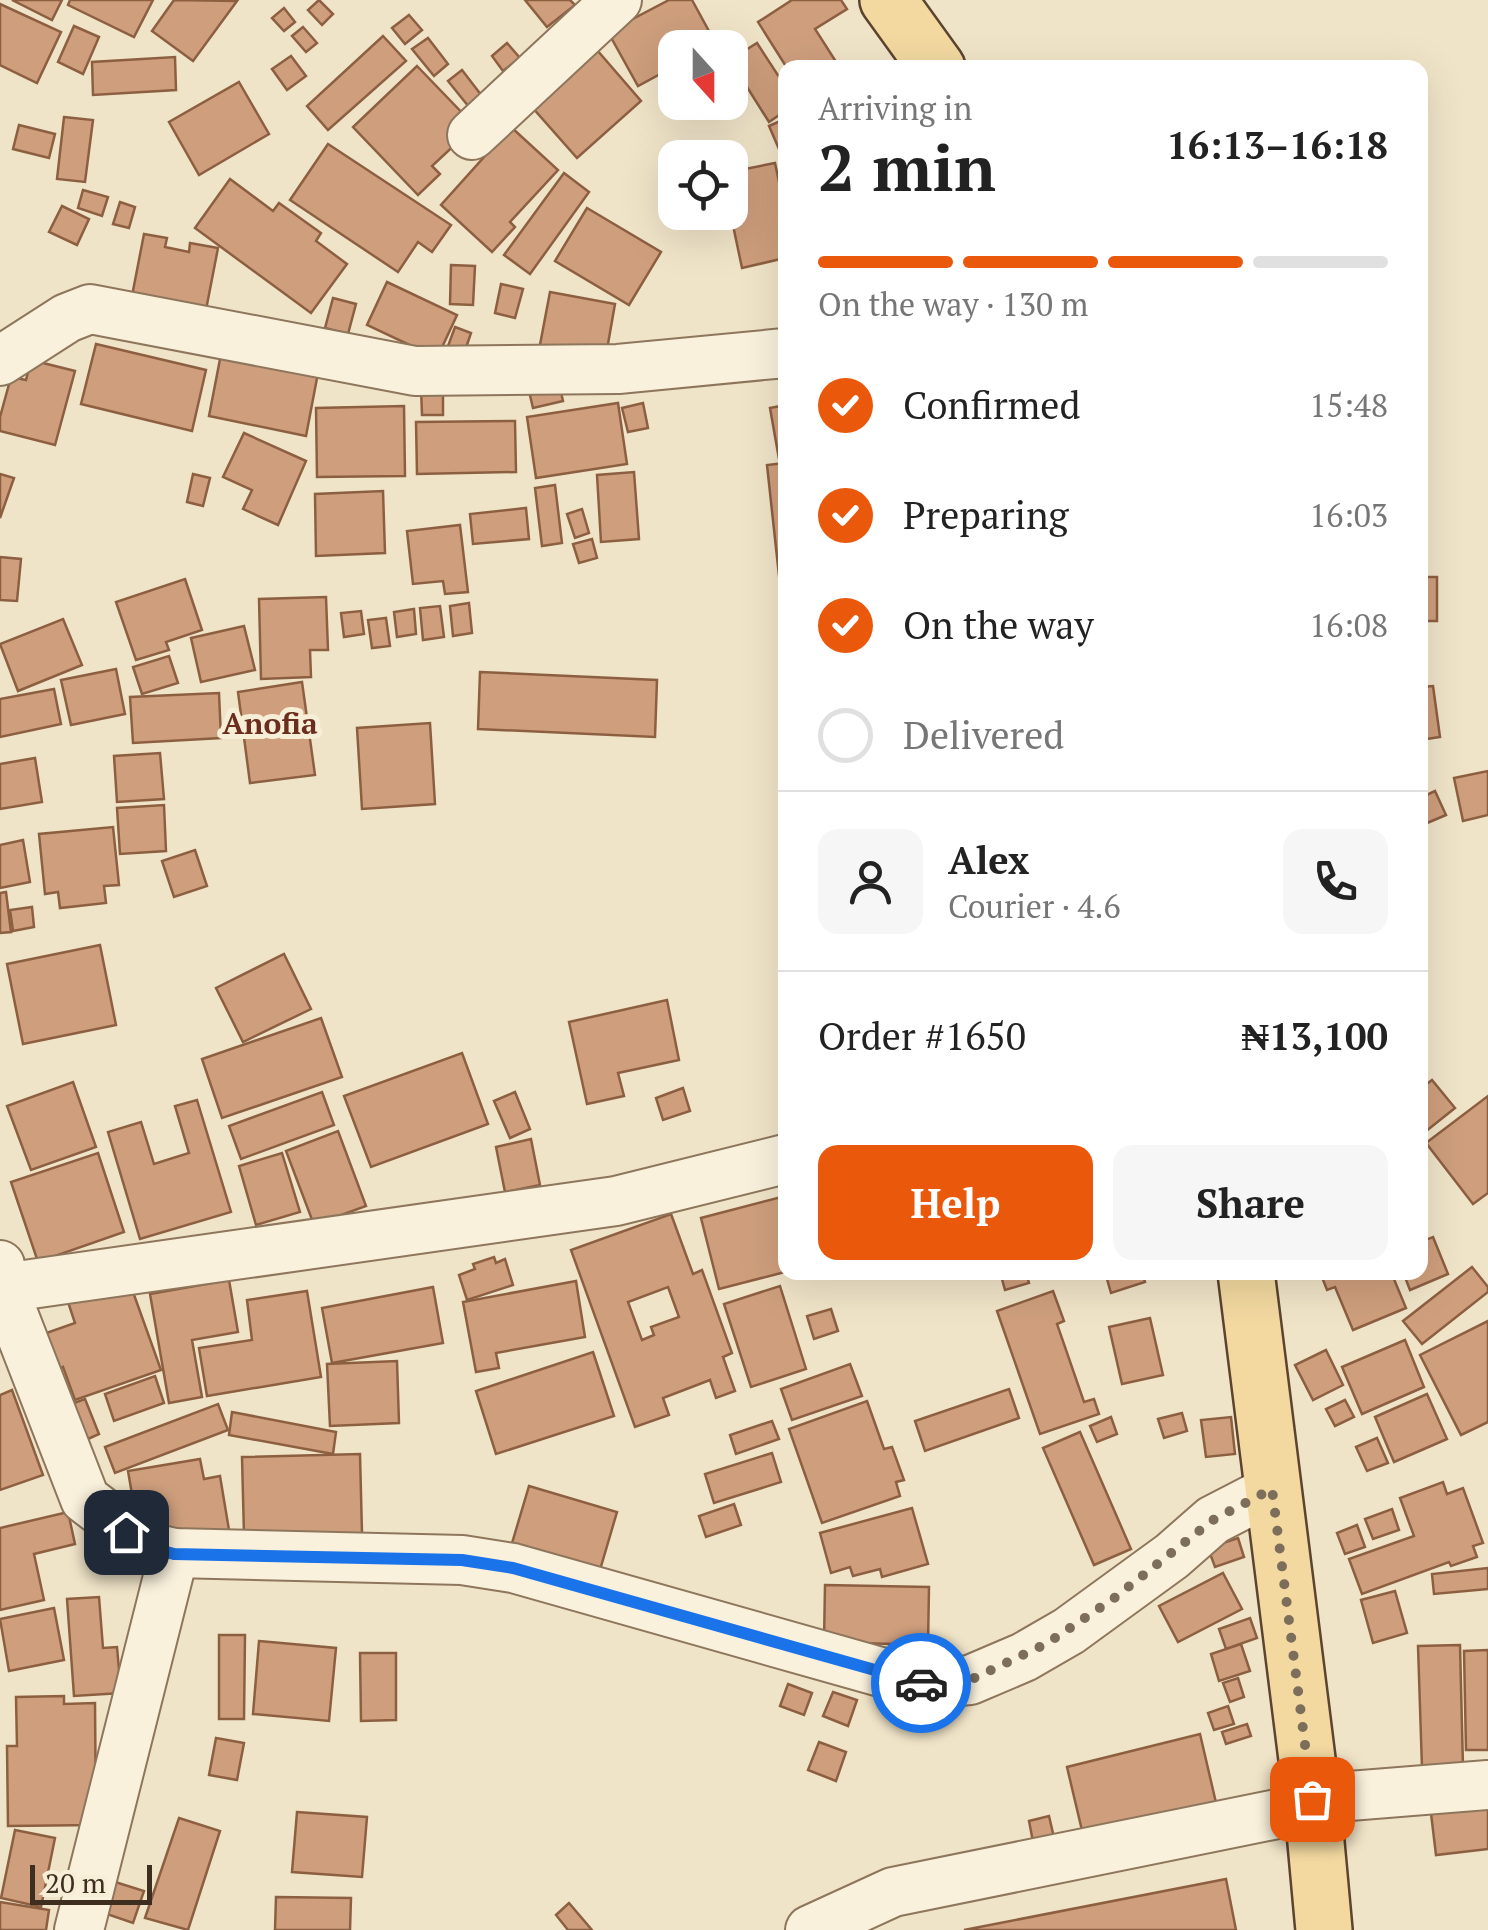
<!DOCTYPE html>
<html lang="en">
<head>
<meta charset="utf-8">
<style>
  :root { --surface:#fff; --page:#f6f6f6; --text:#222; --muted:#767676; --line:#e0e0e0; --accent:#ea580c }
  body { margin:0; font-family:"PT Serif",serif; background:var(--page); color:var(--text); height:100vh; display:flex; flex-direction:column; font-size:38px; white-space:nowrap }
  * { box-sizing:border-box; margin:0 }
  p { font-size:32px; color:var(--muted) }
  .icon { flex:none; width:55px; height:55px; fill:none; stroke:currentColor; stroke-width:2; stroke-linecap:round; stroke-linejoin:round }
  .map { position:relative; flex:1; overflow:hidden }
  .side { position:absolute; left:778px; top:60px; width:650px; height:1220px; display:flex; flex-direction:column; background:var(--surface); border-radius:20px; box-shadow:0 10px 40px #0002 }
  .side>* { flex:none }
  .needle { width:65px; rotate:159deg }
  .fabs { position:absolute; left:658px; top:30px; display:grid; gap:20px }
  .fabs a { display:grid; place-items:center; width:90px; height:90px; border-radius:20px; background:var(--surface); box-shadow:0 10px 40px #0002; font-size:50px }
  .scale { position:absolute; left:30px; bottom:25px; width:122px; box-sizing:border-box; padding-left:10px; border:5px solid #3d2e20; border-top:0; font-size:28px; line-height:35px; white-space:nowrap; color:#3d2e20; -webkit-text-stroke:8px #f7eed8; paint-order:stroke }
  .pin { position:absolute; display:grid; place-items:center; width:85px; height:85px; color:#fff; margin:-42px; border-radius:20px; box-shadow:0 5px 15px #0006 }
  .courier { position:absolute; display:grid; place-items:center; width:100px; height:100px; margin:-50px; border:8px solid #1a73e8; border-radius:50%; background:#fff; color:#222; box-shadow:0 2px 12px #0007 }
  .headline em { font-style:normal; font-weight:800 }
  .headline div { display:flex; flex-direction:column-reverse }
  .headline { display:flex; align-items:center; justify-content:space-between; height:170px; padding:0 40px }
  h1 { font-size:65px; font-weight:800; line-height:75px }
  .bar { display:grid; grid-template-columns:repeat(4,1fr); gap:15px 10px; align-content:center; height:120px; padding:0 40px }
  .bar i { height:12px; border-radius:8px; background:var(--line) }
  .bar .current { background:var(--accent) }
  .bar p { grid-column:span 4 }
  .line { display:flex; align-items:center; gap:25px; padding:0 40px; border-top:2px solid var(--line) }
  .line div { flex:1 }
  .round { display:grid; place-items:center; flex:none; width:105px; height:105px; border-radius:20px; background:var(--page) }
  ol { padding:0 40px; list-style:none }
  li { display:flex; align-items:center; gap:30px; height:110px }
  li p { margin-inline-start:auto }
  li .icon { padding:10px; border-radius:50%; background:var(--accent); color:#fff; stroke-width:4 }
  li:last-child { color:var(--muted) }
  li i { width:55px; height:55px; border:5px solid var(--line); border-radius:50% }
  .action { display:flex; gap:20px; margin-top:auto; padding:20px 40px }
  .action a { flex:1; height:115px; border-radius:20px; background:var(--accent); color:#fff; font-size:40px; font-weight:800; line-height:115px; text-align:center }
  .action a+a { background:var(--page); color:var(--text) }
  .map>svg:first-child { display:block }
  .building { fill:#cf9f7d; stroke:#8d5f41; stroke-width:2.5; fill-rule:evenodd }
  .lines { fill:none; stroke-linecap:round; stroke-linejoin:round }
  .minor-casing { stroke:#8d765c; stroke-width:52 }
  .major-casing { stroke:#5b4430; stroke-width:60 }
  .minor { stroke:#faf1dc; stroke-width:48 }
  .major { stroke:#f3d9a0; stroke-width:55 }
  .done { stroke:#7c6e5b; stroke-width:10; stroke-dasharray:0 18 }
  .route { stroke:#1a73e8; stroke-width:12 }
  .labels { text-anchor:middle; stroke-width:10; stroke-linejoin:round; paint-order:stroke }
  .quarter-label { font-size:30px; font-weight:bold; fill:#6b2e1e; stroke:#f7eed8 }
</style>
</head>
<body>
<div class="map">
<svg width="1488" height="1930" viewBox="0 0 1488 1930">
  <rect width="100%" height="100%" fill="#f0e4c8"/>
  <!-- building -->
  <g class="building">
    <polygon points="12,0 62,0 52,20"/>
    <polygon points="70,0 153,0 134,37 68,5"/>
    <polygon points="174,0 237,1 193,61 152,31"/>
    <polygon points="319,0 333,14 322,25 308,10"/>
    <polygon points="525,0 570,0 575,5 547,27"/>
    <polygon points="669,0 692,0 716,44 709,48 675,48 675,66 638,86 608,32"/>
    <polygon points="792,0 841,0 847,9 815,29 840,68 787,68 758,22"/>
    <polygon points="0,4 61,32 37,83 0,65"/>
    <polygon points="284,8 295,22 284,31 272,18"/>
    <polygon points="409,15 422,30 405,44 392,28"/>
    <polygon points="74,26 99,37 83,74 58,62"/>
    <polygon points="303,27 317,43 306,52 292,36"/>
    <polygon points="383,36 406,61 328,130 307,106"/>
    <polygon points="428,38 448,64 434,76 412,49"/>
    <polygon points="507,43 520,58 503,71 492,56"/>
    <polygon points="757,43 785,86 785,111 769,122 730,60"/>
    <polygon points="597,50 641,101 577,158 532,107"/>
    <polygon points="291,56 306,76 287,90 272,69"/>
    <polygon points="175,57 176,90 93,95 92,62"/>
    <polygon points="417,66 469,120 461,139 432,166 440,174 418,195 353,127"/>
    <polygon points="462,70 482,96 469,107 448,81"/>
    <polygon points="239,82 269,134 199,175 169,122"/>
    <polygon points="64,117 93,120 85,182 57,179"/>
    <polygon points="785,119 785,163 769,126"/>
    <polygon points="19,125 55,134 49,158 13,149"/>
    <polygon points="511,127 558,170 510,222 515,227 492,252 441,205"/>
    <polygon points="328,144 451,225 432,252 418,242 398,272 290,200"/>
    <polygon points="775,163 785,210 785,258 742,268 730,211 730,172"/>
    <polygon points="564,173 589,192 530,274 504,255"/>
    <polygon points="230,179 273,211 279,203 321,233 316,241 347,264 311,313 195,228"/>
    <polygon points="83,190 108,197 102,216 78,208"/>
    <polygon points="120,202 135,207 129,228 113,224"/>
    <polygon points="62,206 89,219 77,245 49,232"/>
    <polygon points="587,208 661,252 629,305 555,261"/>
    <polygon points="144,234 167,238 165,247 189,252 190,243 218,248 205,315 131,301"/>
    <polygon points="451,265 475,266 473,305 450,304"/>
    <polygon points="387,282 457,315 437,358 367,325"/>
    <polygon points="501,284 523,289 515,318 495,313"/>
    <polygon points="550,292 615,304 605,361 539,350"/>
    <polygon points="333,298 356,304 348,334 325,328"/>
    <polygon points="455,327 471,333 461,363 444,357"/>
    <polygon points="96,344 206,370 192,431 81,404"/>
    <polygon points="221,354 318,373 306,436 209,416"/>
    <polygon points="31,360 75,371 55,445 0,431 0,417 11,377 26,380"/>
    <polygon points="558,379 563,401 533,408 528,387"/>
    <polygon points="443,387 443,415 422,415 421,388"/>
    <polygon points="618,403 627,464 536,478 527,417"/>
    <polygon points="643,403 648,428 628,432 622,408"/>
    <polygon points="785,405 785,458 779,459 770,408"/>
    <polygon points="404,406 405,476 317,477 316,408"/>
    <polygon points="515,421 516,472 417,474 416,422"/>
    <polygon points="244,433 306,461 278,525 243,509 252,490 223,477"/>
    <polygon points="785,463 785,593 781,594 767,465"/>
    <polygon points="634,472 639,539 601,542 597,475"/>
    <polygon points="0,474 14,478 0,518"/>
    <polygon points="193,474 210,478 203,506 187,502"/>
    <polygon points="555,485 562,543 542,546 535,488"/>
    <polygon points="383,491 385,553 316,556 315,494"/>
    <polygon points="526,508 529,539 473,544 470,514"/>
    <polygon points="582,509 589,533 575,538 567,514"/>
    <polygon points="460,525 468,592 445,594 443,581 413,584 407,531"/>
    <polygon points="592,539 597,558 579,563 573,544"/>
    <polygon points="0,557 21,559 17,601 0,600"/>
    <rect x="1420" y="577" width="17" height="44"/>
    <polygon points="185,579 202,630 166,642 169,650 136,660 116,602"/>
    <polygon points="326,597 328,650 310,650 311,677 261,679 259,599"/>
    <polygon points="469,603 472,633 453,636 450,606"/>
    <polygon points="440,606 444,637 423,640 420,608"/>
    <polygon points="414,609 416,634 397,637 394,612"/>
    <polygon points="361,611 364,634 344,637 341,613"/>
    <polygon points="386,618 390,646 372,648 368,620"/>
    <polygon points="63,619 82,665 18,691 0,644"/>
    <polygon points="244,626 255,670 201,682 191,638"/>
    <polygon points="169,656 178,683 142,694 133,667"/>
    <polygon points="116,669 125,714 71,725 61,680"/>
    <polygon points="480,672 657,680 655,737 478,729"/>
    <polygon points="302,682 315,775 250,783 238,692"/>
    <polygon points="1433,686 1440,737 1420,740 1420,687"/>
    <polygon points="54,689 61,724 0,737 0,699"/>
    <polygon points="219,693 221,738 133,743 130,697"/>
    <polygon points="430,723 435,804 362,809 357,728"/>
    <polygon points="160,753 164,799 117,802 114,756"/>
    <polygon points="35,758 42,802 0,809 0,764"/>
    <polygon points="1488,771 1488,815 1463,821 1454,778"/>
    <polygon points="1435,791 1446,815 1420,826 1420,798"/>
    <polygon points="164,805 166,851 120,854 117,808"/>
    <polygon points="113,827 119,885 104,886 106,903 60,908 58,892 45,894 39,834"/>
    <polygon points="23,840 30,882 0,888 0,845"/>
    <polygon points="195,850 207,886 174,897 162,861"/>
    <polygon points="6,892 11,932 0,933 0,893"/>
    <polygon points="32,907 34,927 13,931 10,910"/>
    <polygon points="100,945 116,1025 23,1044 7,964"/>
    <polygon points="284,954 311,1009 243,1042 216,988"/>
    <polygon points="667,1000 679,1060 618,1073 624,1096 587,1104 569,1022"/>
    <polygon points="321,1018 342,1077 222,1118 202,1059"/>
    <polygon points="462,1053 488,1124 371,1167 344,1096"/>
    <polygon points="1432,1080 1455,1108 1420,1136 1420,1089"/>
    <polygon points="73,1082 96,1147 31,1170 7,1106"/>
    <polygon points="683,1088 690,1111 663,1120 656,1098"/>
    <polygon points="322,1092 334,1125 241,1159 229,1126"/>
    <polygon points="515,1092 530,1129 510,1138 494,1101"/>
    <polygon points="1488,1096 1488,1193 1473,1204 1426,1143"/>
    <polygon points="197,1100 231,1212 140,1239 108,1132 141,1122 154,1164 189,1153 175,1106"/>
    <polygon points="338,1131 366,1206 314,1225 286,1151"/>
    <polygon points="531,1139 540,1185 505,1192 496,1147"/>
    <polygon points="98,1153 124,1232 38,1262 11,1182"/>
    <polygon points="282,1153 300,1212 256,1225 239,1166"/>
    <polygon points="785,1196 785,1272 719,1289 701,1218"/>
    <path d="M671,1214L693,1274L702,1270L732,1353L723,1357L735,1391L716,1398L710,1380L663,1398L669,1415L635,1427L571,1250ZM668,1287L679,1317L651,1327L654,1335L642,1340L628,1302Z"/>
    <polygon points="1433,1237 1448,1274 1410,1290 1403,1272 1420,1272 1420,1242"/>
    <polygon points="494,1257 496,1263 505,1259 513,1285 467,1300 459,1275 475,1269 473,1264"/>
    <polygon points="1472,1267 1488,1287 1488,1292 1422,1344 1403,1321"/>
    <polygon points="1000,1272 1026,1272 1029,1283 1005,1290"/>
    <polygon points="1105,1272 1142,1272 1145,1282 1111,1293"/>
    <polygon points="1320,1272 1391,1272 1406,1308 1353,1330 1335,1287 1327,1290"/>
    <polygon points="128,1278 161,1370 75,1400 63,1367 48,1373 35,1337 75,1323 67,1299"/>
    <polygon points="229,1280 238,1332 192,1340 202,1397 169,1403 150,1294"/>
    <polygon points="576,1281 585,1337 496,1353 499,1368 476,1372 463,1302"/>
    <polygon points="780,1286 806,1369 751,1387 724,1304"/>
    <polygon points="433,1287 443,1343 332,1363 322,1308"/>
    <polygon points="307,1291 321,1377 207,1396 199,1348 252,1340 247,1300"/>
    <polygon points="1053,1291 1064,1321 1057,1324 1084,1402 1094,1399 1099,1414 1040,1434 997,1311"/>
    <polygon points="831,1309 838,1331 814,1339 807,1316"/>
    <polygon points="1150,1318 1163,1375 1122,1384 1109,1327"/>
    <polygon points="1488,1321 1488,1422 1461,1435 1420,1355"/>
    <polygon points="1405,1340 1424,1387 1362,1414 1342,1367"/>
    <polygon points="1326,1350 1343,1385 1313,1400 1295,1365"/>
    <polygon points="593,1352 614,1416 496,1454 476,1391"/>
    <polygon points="397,1361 399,1423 330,1426 327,1364"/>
    <polygon points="850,1364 862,1396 792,1420 781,1389"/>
    <polygon points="155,1376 164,1403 114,1421 105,1394"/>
    <polygon points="1009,1389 1019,1418 925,1451 915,1421"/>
    <polygon points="12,1390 43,1475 0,1490 0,1395"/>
    <polygon points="1427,1394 1447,1439 1394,1462 1375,1417"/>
    <polygon points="85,1399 99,1434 77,1444 63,1407"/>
    <polygon points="1345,1400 1354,1417 1335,1426 1326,1409"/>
    <polygon points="867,1401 884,1449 892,1447 904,1480 896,1482 900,1496 822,1523 789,1429"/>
    <polygon points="218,1404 228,1430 115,1473 105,1447"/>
    <polygon points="232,1412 336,1432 333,1454 229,1435"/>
    <polygon points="1182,1413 1187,1431 1164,1438 1158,1419"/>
    <polygon points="1111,1417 1117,1434 1097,1442 1090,1426"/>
    <polygon points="1231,1417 1235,1454 1206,1457 1201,1420"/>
    <polygon points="772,1421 779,1439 736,1454 730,1435"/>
    <polygon points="1080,1432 1131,1549 1094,1565 1043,1448"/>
    <polygon points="1377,1438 1388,1463 1367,1471 1356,1447"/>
    <polygon points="772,1453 781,1482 714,1503 705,1474"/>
    <polygon points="360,1454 362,1533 244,1535 242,1457"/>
    <polygon points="200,1459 204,1479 220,1476 229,1530 160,1541 153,1496 133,1500 128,1471"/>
    <polygon points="1443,1482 1447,1494 1463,1488 1483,1543 1473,1546 1477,1557 1451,1566 1449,1562 1362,1594 1349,1559 1414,1536 1400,1498"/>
    <polygon points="529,1486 617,1512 595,1587 507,1560"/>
    <polygon points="734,1504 741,1525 706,1537 699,1516"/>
    <polygon points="912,1508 928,1564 882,1577 880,1569 853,1576 850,1567 831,1573 820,1533"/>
    <polygon points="1392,1509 1399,1530 1373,1539 1365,1519"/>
    <polygon points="68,1512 75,1544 34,1554 44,1600 0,1610 0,1528"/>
    <polygon points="1357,1525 1365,1547 1345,1554 1337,1533"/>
    <polygon points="1238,1538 1244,1557 1215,1567 1208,1548"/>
    <polygon points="1488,1568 1488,1589 1434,1594 1432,1574"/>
    <polygon points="1223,1573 1242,1609 1178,1642 1159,1606"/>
    <polygon points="825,1585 929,1587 928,1645 824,1642"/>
    <polygon points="1395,1591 1407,1633 1373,1643 1361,1600"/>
    <polygon points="99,1597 103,1648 117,1647 121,1693 74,1696 67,1599"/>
    <polygon points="54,1608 64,1660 9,1671 0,1619"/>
    <polygon points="1250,1618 1257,1638 1226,1649 1219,1629"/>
    <polygon points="219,1635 245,1635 244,1719 219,1719"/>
    <polygon points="259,1641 336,1648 329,1721 253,1714"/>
    <polygon points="1241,1644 1250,1671 1219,1681 1211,1654"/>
    <polygon points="1460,1645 1463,1767 1422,1768 1418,1646"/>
    <polygon points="1488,1650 1488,1750 1466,1750 1464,1651"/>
    <polygon points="360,1653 396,1653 396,1720 361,1721"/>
    <polygon points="1238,1678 1244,1697 1230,1702 1223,1683"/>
    <polygon points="788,1684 812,1693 804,1715 780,1706"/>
    <polygon points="833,1692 857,1700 848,1726 823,1716"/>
    <polygon points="64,1696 64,1704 95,1703 96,1825 8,1826 7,1746 17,1746 16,1697"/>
    <polygon points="1228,1706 1234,1724 1214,1730 1208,1713"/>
    <polygon points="1247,1724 1251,1736 1226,1744 1222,1732"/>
    <polygon points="1200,1734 1217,1807 1084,1839 1067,1767"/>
    <polygon points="216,1738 244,1743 237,1780 209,1775"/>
    <polygon points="819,1742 846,1752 836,1781 808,1770"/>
    <polygon points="1488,1798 1488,1849 1436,1855 1430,1805"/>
    <polygon points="297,1812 367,1817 362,1877 292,1872"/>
    <polygon points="1049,1816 1055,1842 1034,1847 1029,1821"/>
    <polygon points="179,1818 220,1831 188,1930 145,1918"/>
    <polygon points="15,1830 55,1838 41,1907 1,1898"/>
    <polygon points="1226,1879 1236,1930 964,1930"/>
    <polygon points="112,1881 144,1891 133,1923 101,1912"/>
    <polygon points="276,1897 351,1898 350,1930 275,1930"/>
    <polygon points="0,1902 49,1910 46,1930 0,1930"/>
    <polygon points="569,1903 592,1930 568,1930 556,1915"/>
  </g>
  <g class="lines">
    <defs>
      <g id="minor">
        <polyline points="472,135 617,0"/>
        <polyline points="0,361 67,318 90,309 415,371 618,369 785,353"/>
        <polyline points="0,1265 3,1288 85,1499 148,1547 174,1553 462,1560 513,1568 923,1684 970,1680 1024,1657 1069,1631 1172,1556 1213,1520 1273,1489"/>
        <polyline points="3,1288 616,1201 785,1159"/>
        <polyline points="79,1930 174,1553"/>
        <polyline points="810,1930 893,1892 1292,1811 1312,1799 1488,1785"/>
      </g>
      <g id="major">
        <polyline points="888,0 937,68"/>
        <polyline points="1246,1272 1312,1799 1324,1930"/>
      </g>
    </defs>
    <!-- minor casing -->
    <use href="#minor" class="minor-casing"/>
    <!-- major casing -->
    <use href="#major" class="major-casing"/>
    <!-- minor -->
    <use href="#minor" class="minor"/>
    <!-- major -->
    <use href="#major" class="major"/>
  </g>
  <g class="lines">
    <!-- done -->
    <polyline class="done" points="921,1683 970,1680 1046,1644 1113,1599 1213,1520 1272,1489 1312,1799"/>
    <!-- route -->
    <polyline class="route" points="126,1532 148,1547 174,1554 462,1560 513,1568 921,1683"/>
  </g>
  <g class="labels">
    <!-- quarter labels -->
    <g class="quarter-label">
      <text x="270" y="734">Anofia</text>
    </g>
  </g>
</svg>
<div class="fabs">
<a><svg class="needle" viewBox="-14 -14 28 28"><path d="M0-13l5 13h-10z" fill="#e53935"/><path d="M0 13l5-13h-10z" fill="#767676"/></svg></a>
<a><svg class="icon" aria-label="locate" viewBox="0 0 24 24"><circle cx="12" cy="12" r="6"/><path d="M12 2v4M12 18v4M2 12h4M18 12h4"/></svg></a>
</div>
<div class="scale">20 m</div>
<div class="pin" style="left:1312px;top:1799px;background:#ea580c"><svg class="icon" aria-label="bag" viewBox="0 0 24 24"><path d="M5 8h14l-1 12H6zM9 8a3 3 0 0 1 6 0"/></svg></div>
<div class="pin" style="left:126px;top:1532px;background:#1f2937"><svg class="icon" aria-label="home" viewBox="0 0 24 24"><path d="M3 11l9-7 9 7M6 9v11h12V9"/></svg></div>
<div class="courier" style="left:921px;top:1683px"><svg class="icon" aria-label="car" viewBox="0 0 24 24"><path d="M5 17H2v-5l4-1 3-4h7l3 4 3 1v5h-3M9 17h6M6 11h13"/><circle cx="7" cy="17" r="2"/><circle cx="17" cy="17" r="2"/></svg></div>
<section class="side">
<div class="headline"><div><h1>2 min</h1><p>Arriving in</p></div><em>16:13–16:18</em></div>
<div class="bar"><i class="current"></i><i class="current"></i><i class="current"></i><i></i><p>On the way · 130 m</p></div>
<ol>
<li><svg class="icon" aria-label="check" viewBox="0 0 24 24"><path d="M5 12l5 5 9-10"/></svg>Confirmed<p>15:48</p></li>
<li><svg class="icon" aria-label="check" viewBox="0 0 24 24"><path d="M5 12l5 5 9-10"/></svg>Preparing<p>16:03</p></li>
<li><svg class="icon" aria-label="check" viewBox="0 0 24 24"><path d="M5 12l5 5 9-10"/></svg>On the way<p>16:08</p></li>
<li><i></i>Delivered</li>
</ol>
<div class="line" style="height:180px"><a class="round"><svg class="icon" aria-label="person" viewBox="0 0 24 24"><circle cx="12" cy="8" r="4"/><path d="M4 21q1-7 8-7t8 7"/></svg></a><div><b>Alex</b><p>Courier · 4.6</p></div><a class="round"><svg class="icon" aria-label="phone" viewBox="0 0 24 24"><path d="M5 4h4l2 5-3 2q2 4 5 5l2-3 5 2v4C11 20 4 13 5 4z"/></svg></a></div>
<div class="line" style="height:130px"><div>Order #1650</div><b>₦13,100</b></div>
<div class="action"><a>Help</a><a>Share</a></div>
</section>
</div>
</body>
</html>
